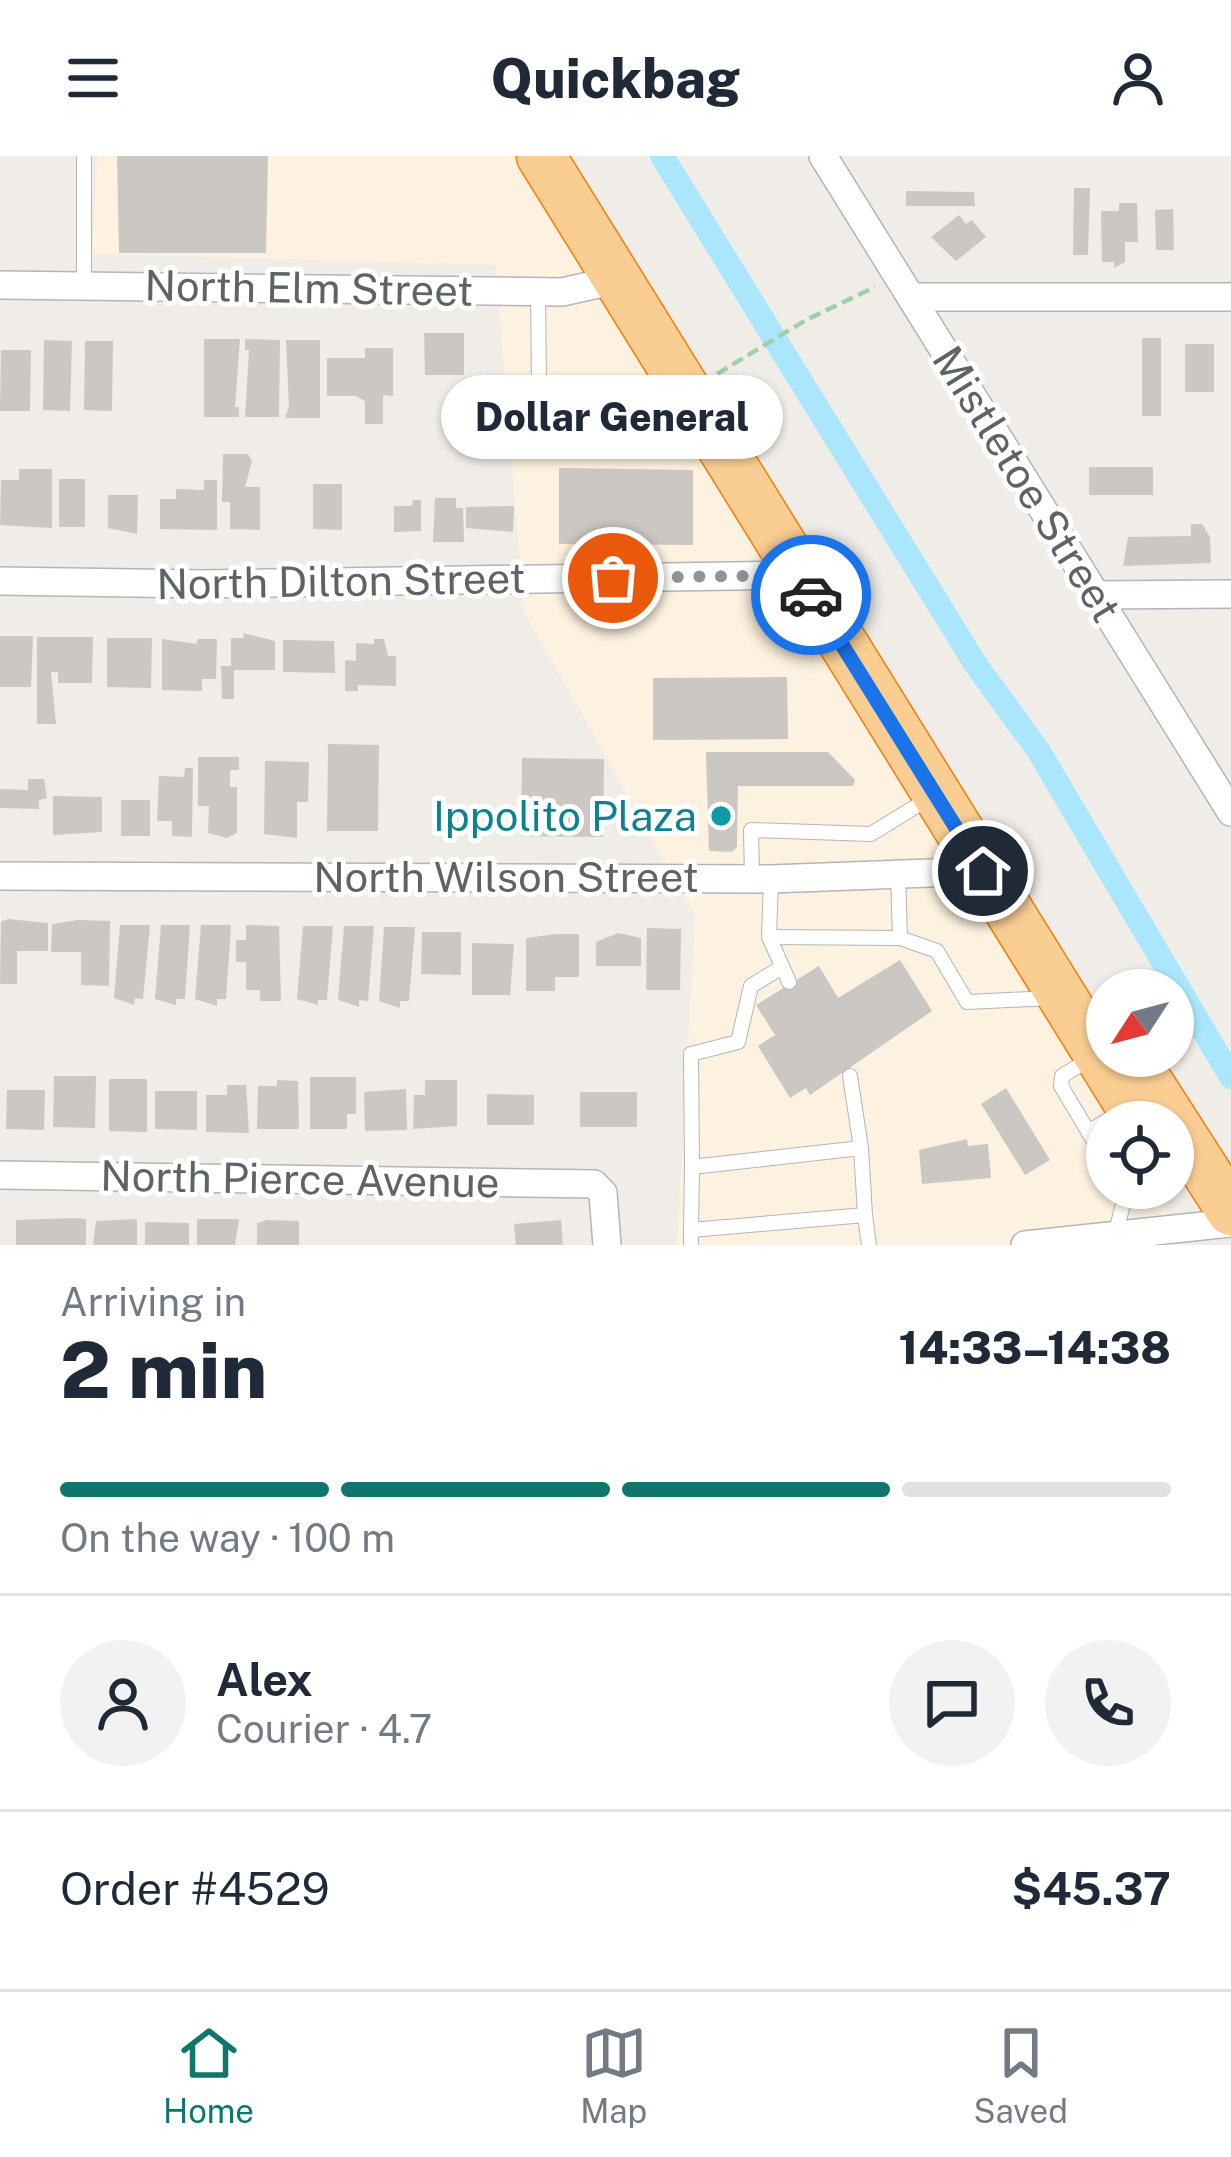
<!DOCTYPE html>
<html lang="en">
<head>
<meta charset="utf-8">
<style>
  :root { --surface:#fff; --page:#f2f2f3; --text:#1f2937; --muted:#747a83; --line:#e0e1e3; --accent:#0f766e }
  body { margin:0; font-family:"Public Sans",sans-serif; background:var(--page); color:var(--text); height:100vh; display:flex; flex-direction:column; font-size:45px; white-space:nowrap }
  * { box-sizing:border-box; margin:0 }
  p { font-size:39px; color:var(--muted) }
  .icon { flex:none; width:66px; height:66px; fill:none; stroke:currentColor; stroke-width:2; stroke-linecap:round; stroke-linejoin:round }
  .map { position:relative; height:1089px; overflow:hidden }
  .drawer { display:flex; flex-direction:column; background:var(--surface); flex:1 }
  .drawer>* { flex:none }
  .needle { width:78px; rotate:234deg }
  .tools { position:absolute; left:1086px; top:813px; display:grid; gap:24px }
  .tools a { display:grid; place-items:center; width:108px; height:108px; border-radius:50%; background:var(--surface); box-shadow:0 3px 9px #0004; font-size:60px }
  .pin { position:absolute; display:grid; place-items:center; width:102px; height:102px; color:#fff; margin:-51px; border:6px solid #fff; border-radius:50%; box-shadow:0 3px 12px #0007 }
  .courier { position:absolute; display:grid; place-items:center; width:120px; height:120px; margin:-60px; border:9px solid #1a73e8; border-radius:50%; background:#fff; color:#222; box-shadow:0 3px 15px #0007 }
  .bubble { position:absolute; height:84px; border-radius:42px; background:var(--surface); box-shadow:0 3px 9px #0004; font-size:39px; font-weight:800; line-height:84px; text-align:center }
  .head em { font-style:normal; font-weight:800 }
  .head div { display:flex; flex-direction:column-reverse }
  .head { display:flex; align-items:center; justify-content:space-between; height:204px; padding:0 60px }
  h1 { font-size:78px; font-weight:800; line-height:90px }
  .bar { display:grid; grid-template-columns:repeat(4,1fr); gap:18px 12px; align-content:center; height:144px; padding:0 60px }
  .bar i { height:15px; border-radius:9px; background:var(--line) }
  .bar .on { background:var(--accent) }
  .bar p { grid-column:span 4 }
  .line { display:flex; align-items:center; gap:30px; padding:0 60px; border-top:3px solid var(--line) }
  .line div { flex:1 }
  .round { display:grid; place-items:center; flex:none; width:126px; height:126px; border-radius:63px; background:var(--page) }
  header { display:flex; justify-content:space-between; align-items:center; height:156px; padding:0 60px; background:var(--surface); font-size:54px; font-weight:800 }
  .tab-bar { display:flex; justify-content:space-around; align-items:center; height:168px; border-top:3px solid var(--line); background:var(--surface); font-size:33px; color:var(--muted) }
  .tab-bar a { display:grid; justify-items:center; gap:6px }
  .tab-bar .on { color:var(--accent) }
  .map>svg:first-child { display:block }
  .commercial { fill:#fdf1df }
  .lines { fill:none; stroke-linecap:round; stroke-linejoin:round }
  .canal { stroke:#aae7fd; stroke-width:24 }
  .building { fill:#cbc7c3 }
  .lane-casing { stroke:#b2b5b9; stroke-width:16 }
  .street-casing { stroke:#b2b5b9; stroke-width:30 }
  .highway-casing { stroke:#f17f06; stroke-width:51 }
  .path { stroke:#a2cfa6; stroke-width:4.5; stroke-dasharray:12 6; stroke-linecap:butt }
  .lane { stroke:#fff; stroke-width:14 }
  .street { stroke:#fff; stroke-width:27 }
  .highway { stroke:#face93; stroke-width:48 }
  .done { stroke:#919394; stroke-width:12; stroke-dasharray:0 21.6 }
  .route { stroke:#1a73e8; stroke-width:15 }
  .culture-dot { fill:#0f9aa8; stroke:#fff; stroke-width:4.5 }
  .labels { text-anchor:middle; stroke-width:10; stroke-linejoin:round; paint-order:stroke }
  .street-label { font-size:42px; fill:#5e6367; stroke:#fff }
  .culture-label { font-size:42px; fill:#0d838f; stroke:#fff; text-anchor:end }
</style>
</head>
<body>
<header><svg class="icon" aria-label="menu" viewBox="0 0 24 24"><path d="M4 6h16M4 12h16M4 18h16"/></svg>Quickbag<svg class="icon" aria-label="person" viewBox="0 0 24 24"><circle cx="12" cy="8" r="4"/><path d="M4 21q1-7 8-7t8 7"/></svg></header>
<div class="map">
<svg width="1231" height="1089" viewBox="0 0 1231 1089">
  <rect width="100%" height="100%" fill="#f0ece7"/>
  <!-- commercial -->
  <polygon class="commercial" points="97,0 513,0 1112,966 1107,966 1107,1032 1153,1032 1188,1089 677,1089 695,760 524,455 495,109 92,98"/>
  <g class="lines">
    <!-- canal -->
    <polyline class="canal" points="662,0 976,509 1038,594 1231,921"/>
  </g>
  <!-- building -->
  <g class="building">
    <polygon points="117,0 268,0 266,97 119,97"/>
    <polygon points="1074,32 1090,32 1088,99 1073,99"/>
    <polygon points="906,35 974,36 975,50 906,50"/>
    <polygon points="1119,47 1137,47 1138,86 1125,86 1125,106 1114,112 1114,106 1102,106 1101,55 1119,55"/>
    <polygon points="1173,53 1174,94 1156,94 1155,54"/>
    <polygon points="959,59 966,68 972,64 986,81 956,105 931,81"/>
    <polygon points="424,177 464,177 464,219 425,219"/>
    <rect x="1142" y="182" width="19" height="78"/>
    <polygon points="204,183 240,183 235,251 239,251 239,261 204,261"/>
    <polygon points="245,183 280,184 279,261 245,261 249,194 245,194"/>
    <polygon points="44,184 72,185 70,255 43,254"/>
    <polygon points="286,184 320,184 320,262 285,262 289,251"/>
    <polygon points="85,185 113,185 112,255 84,254"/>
    <rect x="1185" y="188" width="29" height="48"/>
    <polygon points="365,192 393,192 393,240 383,239 383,268 365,268 365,245 356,240 327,240 327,202 365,202"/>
    <polygon points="1,194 31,194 30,255 0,255"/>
    <polygon points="223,298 248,298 252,305 245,331 260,331 260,374 230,373 230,346 222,346"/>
    <rect x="1089" y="311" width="64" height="28"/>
    <polygon points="559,312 693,314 693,389 559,388"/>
    <polygon points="19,313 52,313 52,372 0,369 1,324 19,324"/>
    <rect x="59" y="323" width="26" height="48"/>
    <polygon points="204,324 217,324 217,374 160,373 160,343 176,343 176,333 204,334"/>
    <polygon points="313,328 342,328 342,374 313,373"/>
    <polygon points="108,339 138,339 137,378 108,372"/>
    <polygon points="435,342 456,342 456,352 463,352 464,386 433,386"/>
    <polygon points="413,344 421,344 421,375 394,376 394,350 412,350"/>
    <polygon points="514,350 513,376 466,372 466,351"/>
    <polygon points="1191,368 1202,368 1210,381 1211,407 1123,410 1128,381 1191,380"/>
    <polygon points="243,477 275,485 275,514 234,514 234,543 222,543 221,510 231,510 231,482 244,482"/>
    <polygon points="0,480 33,480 31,531 0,531"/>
    <polygon points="37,481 93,481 92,527 58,527 58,516 51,516 56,568 37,568"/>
    <polygon points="107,482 152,482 151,532 107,531"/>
    <polygon points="162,483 197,488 197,483 217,483 216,523 202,523 202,535 162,534"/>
    <polygon points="374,483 384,483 388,500 396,500 396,530 358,529 358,535 345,535 345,504 356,505 356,487 374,488"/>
    <polygon points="283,484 334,485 335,517 283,516"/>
    <polygon points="787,521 788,583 653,584 653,522"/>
    <polygon points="328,588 379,589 378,675 327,675"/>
    <polygon points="706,596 828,596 855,624 853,630 738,630 737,691 732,696 709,695"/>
    <polygon points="198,601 239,601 239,614 230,614 230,631 237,631 237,677 227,682 208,677 209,650 198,650"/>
    <polygon points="522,602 604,603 603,681 521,680"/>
    <polygon points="265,605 309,606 308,646 297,646 297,682 264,678"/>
    <polygon points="185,612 193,612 192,681 172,680 172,665 157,665 159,620 184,621"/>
    <polygon points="28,623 44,623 47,642 39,644 39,653 0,652 0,633 28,634"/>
    <polygon points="53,640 102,641 102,676 53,679"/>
    <rect x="121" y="644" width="29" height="36"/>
    <polygon points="8,763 48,767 48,795 17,795 17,828 0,828 1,766"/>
    <polygon points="78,764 110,765 109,830 81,829 81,796 51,796 52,768"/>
    <polygon points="120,769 150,769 143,843 135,842 134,849 114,842"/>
    <polygon points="161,769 190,769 185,843 176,843 176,849 155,843"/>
    <polygon points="201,769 231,769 226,843 217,843 217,850 195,843"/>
    <polygon points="246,769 279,770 281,845 260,845 260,834 246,834 246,806 236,806 236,784 246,784"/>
    <polygon points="303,770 333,770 327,844 318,844 318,849 297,843"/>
    <polygon points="344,770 374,770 368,845 359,844 359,851 338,844"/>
    <polygon points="384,771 415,771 409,845 400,845 400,852 379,845"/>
    <polygon points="647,772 681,773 680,834 646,834"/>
    <polygon points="422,776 461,776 461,819 421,818"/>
    <polygon points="618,777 641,782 641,810 596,810 596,786"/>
    <polygon points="556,778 579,778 579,821 555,821 555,835 526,835 526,782"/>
    <polygon points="472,787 514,788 510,839 472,839"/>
    <polygon points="900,804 932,855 810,939 806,932 790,942 758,890 775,879 756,849 819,810 838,842"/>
    <polygon points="54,920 96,920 95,972 53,971"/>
    <polygon points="310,921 356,921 356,958 347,958 347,973 310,973"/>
    <polygon points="109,923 147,923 147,976 109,975"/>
    <polygon points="277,924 298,925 299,973 257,973 258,930 277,930"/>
    <polygon points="425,924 457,924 457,970 413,973 414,939 425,939"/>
    <polygon points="227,929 246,929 249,977 206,976 206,939 227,939"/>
    <polygon points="1006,932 1050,1004 1025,1019 981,948"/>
    <polygon points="406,933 407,974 365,975 364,936"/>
    <polygon points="7,934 45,934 44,974 6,973"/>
    <polygon points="155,935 197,935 197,974 155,973"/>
    <rect x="580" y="936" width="57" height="35"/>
    <polygon points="487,938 534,939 534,969 487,969"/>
    <polygon points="967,983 968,990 988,988 991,1022 922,1028 919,994"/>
    <polygon points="74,1062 86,1063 86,1089 16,1089 16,1064"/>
    <polygon points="137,1063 137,1089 93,1089 96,1065"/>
    <polygon points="197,1063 239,1063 235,1089 197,1089"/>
    <polygon points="267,1064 299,1065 299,1089 257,1089 257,1067"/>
    <polygon points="561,1064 563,1089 516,1089 514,1068"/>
    <polygon points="145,1066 189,1067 189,1089 145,1089"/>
  </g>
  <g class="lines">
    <defs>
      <g id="lane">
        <polyline points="84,0 84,130"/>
        <path d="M538,135L539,233L552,260C593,268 648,270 685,251"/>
        <polyline points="898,718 900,782"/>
        <polyline points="752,722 751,674 871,678 931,641"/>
        <polyline points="771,723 769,781 789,826"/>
        <polyline points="769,781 900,782 937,795 967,846 1051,842"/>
        <polyline points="1090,903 1062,920 1061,930 1107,1007"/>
        <polyline points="850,920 861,992"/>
        <polyline points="1088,976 1124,954"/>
        <polyline points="865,1059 869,1089"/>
        <polyline points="691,1074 692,1011"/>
        <polyline points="1114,1084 1127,1032"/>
        <polyline points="691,1089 691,1074 865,1059 861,992 692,1011 691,898 738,886 751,830 782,811"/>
      </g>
      <g id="street">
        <polyline points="823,0 1231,656"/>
        <polyline points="0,129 562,136 616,124"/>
        <polyline points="911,141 1231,141"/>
        <polyline points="0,425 202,428 798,419 826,412"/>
        <polyline points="1095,439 1231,438"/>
        <polyline points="0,720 771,723 983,715 1010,709"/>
        <polyline points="0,1019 594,1028 603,1037 607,1089"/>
        <polyline points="1025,1089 1231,1067"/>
      </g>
      <g id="highway">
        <polyline points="541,0 1140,966"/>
        <polyline points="1140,913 1231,1055"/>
      </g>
    </defs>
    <!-- lane casing -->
    <use href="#lane" class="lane-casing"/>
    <!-- street casing -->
    <use href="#street" class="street-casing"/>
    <!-- highway casing -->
    <use href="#highway" class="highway-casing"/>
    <!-- path -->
    <polyline class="path" points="717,218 806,164 875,131"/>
    <!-- lane -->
    <use href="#lane" class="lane"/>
    <!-- street -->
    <use href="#street" class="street"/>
    <!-- highway -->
    <use href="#highway" class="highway"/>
  </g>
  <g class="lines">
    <!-- done -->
    <polyline class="done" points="613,422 798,419 811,439"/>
    <!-- route -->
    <polyline class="route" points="811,439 983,715"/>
  </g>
  <!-- markers -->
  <circle class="culture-dot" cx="721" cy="660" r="12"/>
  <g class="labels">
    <!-- street labels -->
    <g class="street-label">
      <text transform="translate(309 132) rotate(1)" y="15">North Elm Street</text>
      <text transform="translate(1027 328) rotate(58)" y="15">Mistletoe Street</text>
      <text transform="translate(341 425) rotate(-1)" y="15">North Dilton Street</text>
      <text x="506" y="736">North Wilson Street</text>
      <text transform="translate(300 1023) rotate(1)" y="15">North Pierce Avenue</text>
    </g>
    <!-- culture labels -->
    <g class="culture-label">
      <text x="697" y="675">Ippolito Plaza</text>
    </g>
  </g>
</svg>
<div class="tools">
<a><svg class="needle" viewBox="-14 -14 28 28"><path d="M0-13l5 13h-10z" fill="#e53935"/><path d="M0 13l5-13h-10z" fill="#747a83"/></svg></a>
<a><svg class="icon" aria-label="locate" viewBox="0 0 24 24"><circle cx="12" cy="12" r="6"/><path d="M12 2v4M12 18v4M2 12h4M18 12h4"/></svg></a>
</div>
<div class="pin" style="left:613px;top:422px;background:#ea580c"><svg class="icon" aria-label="bag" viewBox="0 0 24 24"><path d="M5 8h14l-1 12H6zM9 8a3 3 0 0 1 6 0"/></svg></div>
<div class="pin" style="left:983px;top:715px;background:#1f2937"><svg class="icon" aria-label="home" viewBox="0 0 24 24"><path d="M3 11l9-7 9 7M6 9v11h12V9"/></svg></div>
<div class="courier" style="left:811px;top:439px"><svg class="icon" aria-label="car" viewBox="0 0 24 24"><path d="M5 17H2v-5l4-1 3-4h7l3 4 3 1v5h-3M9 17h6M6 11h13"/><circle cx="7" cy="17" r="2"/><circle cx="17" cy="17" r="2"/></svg></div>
<div class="bubble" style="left:441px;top:219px;width:342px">Dollar General</div>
</div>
<section class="drawer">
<div class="head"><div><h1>2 min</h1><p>Arriving in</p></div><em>14:33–14:38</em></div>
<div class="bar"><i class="on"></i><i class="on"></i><i class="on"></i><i></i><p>On the way · 100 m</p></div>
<div class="line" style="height:216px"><a class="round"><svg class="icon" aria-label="person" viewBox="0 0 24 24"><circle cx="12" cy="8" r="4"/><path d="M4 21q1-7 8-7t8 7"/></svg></a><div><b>Alex</b><p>Courier · 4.7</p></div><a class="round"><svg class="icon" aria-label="chat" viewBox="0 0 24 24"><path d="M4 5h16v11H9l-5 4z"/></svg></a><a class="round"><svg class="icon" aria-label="phone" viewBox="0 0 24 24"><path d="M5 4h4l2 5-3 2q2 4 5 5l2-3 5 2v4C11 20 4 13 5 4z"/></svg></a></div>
<div class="line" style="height:156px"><div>Order #4529</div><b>$45.37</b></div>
</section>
<nav class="tab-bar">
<a class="on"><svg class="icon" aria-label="home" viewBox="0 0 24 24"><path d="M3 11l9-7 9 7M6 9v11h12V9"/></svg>Home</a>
<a><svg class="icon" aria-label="map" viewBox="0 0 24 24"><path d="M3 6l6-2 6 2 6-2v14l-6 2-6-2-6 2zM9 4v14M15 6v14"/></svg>Map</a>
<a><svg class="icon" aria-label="saved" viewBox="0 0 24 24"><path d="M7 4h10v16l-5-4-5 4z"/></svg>Saved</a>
</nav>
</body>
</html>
